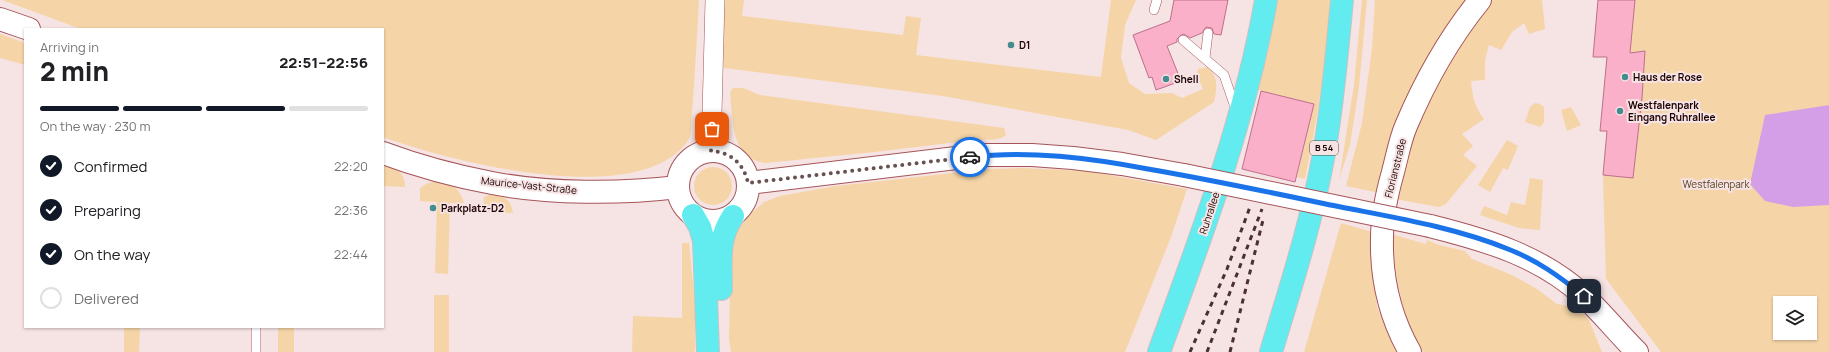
<!DOCTYPE html>
<html lang="en">
<head>
<meta charset="utf-8">
<style>
  :root { --surface:#fff; --page:#f2f2f2; --text:#202124; --muted:#757577; --line:#e0e0e0; --accent:#111827 }
  body { margin:0; font-family:Manrope,sans-serif; background:var(--page); color:var(--text); height:100vh; display:flex; flex-direction:column; font-size:15px; white-space:nowrap }
  * { box-sizing:border-box; margin:0 }
  p { font-size:13px; color:var(--muted) }
  .icon { flex:none; width:22px; height:22px; fill:none; stroke:currentColor; stroke-width:2; stroke-linecap:round; stroke-linejoin:round }
  .map { position:relative; flex:1; overflow:hidden }
  .side { position:absolute; left:24px; top:28px; width:360px; height:300px; display:flex; flex-direction:column; background:var(--surface); border-radius:0px; box-shadow:0 1px 3px #0004 }
  .side>* { flex:none }
  .buttons { position:absolute; left:1773px; top:296px; display:grid; gap:8px }
  .buttons a { display:grid; place-items:center; width:44px; height:44px; border-radius:0px; background:var(--surface); box-shadow:0 1px 3px #0004; font-size:20px }
  .pin { position:absolute; display:grid; place-items:center; width:34px; height:34px; color:#fff; margin:-17px; border-radius:8px; box-shadow:0 2px 6px #0006 }
  .courier { position:absolute; display:grid; place-items:center; width:40px; height:40px; margin:-20px; border:3px solid #1a73e8; border-radius:50%; background:#fff; color:#222; box-shadow:0 1px 5px #0007 }
  .head em { font-style:normal; font-weight:800 }
  .head div { display:flex; flex-direction:column-reverse }
  .head { display:flex; align-items:center; justify-content:space-between; height:68px; padding:0 16px }
  h1 { font-size:26px; font-weight:800; line-height:30px }
  .bar { display:grid; grid-template-columns:repeat(4,1fr); gap:6px 4px; align-content:center; height:48px; padding:0 16px }
  .bar i { height:5px; border-radius:3px; background:var(--line) }
  .bar .on { background:var(--accent) }
  .bar p { grid-column:span 4 }
  ol { padding:0 16px; list-style:none }
  li { display:flex; align-items:center; gap:12px; height:44px }
  li p { margin-inline-start:auto }
  li .icon { padding:4px; border-radius:50%; background:var(--accent); color:#fff; stroke-width:4 }
  li:last-child { color:var(--muted) }
  li i { width:22px; height:22px; border:2px solid var(--line); border-radius:50% }
  .map>svg:first-child { display:block }
  .green { fill:#f5d5a7; fill-rule:evenodd }
  .water { fill:#d49fe7 }
  .building { fill:#fbb0ca; stroke:#bd6f8c }
  .lines { fill:none; stroke-linecap:round; stroke-linejoin:round }
  .service-casing { stroke:#a5555a; stroke-width:10 }
  .minor-casing { stroke:#a5555a; stroke-width:20 }
  .tertiary-casing { stroke:#a5555a; stroke-width:24 }
  .secondary-casing { stroke:#a5555a; stroke-width:24 }
  .trunk-casing { stroke:#c9c2c3; stroke-width:24 }
  .service { stroke:#fff; stroke-width:9 }
  .minor { stroke:#fff; stroke-width:19 }
  .tertiary { stroke:#fff; stroke-width:22 }
  .secondary { stroke:#fff; stroke-width:22 }
  .trunk { stroke:#62ecef; stroke-width:22 }
  .rail { stroke:#4a3032; stroke-width:3; stroke-dasharray:5 5; stroke-linecap:butt }
  .secondary-bridge-casing { stroke:#a5555a; stroke-width:24; stroke-linecap:butt }
  .secondary-bridge { stroke:#fff; stroke-width:22 }
  .done { stroke:#695152; stroke-width:4; stroke-dasharray:0 7.2 }
  .route { stroke:#1a73e8; stroke-width:5 }
  .poi-dot { fill:#448c8d; stroke:#f6e3e3; stroke-width:1.5 }
  .labels { text-anchor:middle; stroke-width:4; stroke-linejoin:round; paint-order:stroke }
  .shield { fill:#f6e3e3; stroke:#5e4647; stroke-width:1 }
  .shield-label { font-size:9px; font-weight:bold; fill:#1d0204 }
  .poi-label { font-size:10px; font-weight:bold; fill:#1d0204; stroke:#f6e3e3; text-anchor:start }
  .street-label { font-size:10px; fill:#1d0204; stroke:#f6e3e3 }
  .park-label { font-size:10px; fill:#58421f; stroke:#f6e3e3 }
</style>
</head>
<body>
<div class="map">
<svg width="1829" height="352" viewBox="0 0 1829 352">
  <rect width="100%" height="100%" fill="#f6e3e3"/>
  <!-- green -->
  <g class="green">
    <path d="M2,0H699C697,37 695,75 692,112C691,119 692,133 689,139C642,212 449,161 383,137V29H81Z"/>
    <path d="M723,0H744L742,16L903,35L906,16L921,18L916,55L1101,77L1111,0H1136L1125,25L1121,58L1129,83L1145,94L1172,93L1182,98L1203,89L1197,76L1198,69L1207,67C1219,76 1217,89 1214,102L1156,140L1128,130L943,96L724,68L722,27Z"/>
    <path d="M1278,0H1330C1327,60 1317,120 1305,179L1297,177L1314,104L1258,90Z"/>
    <polygon points="1362,0 1367,0 1359,87 1350,145 1339,180 1354,85"/>
    <polygon points="1375,0 1470,0 1380,193 1346,186 1362,123 1372,48"/>
    <path d="M1492,0H1542L1545,29L1529,34L1524,23L1512,32L1501,50L1489,45L1485,60V80L1471,81C1472,95 1475,108 1484,119L1462,134L1473,146L1463,155L1477,166L1446,204L1439,207L1395,199C1403,167 1412,135 1426,106C1443,68 1466,33 1492,0Z"/>
    <path d="M1598,0H1829V352H1661L1606,279L1603,179L1607,131H1600L1607,57H1593ZM1780,303H1810V333H1780Z"/>
    <polygon points="0,34 25,43 25,65 0,58"/>
    <path d="M733,88H743L760,95L1004,128L1006,135C998,142 981,139 971,140C902,150 834,156 765,163C730,158 733,120 730,92Z"/>
    <polygon points="1535,103 1540,104 1544,107 1544,122 1540,127 1525,122 1530,107"/>
    <polygon points="1571,107 1581,125 1567,131 1561,110"/>
    <polygon points="1507,140 1518,146 1508,170 1503,168 1490,192 1478,185"/>
    <path d="M383,167C397,166 405,173 405,187L383,186Z"/>
    <circle cx="713" cy="186" r="19"/>
    <polygon points="1023,168 1087,171 1187,189 1171,237 1125,352 731,352 729,339 731,243 737,226 764,202 780,196 836,186 988,169"/>
    <polygon points="1530,178 1543,180 1540,230 1519,228 1480,215 1484,206 1507,215 1511,202 1525,205"/>
    <path d="M435,181C452,185 458,185 464,203H450L448,274L435,273L437,202L420,201V188L426,184Z"/>
    <path d="M492,194C505,196 511,200 513,213L483,212L484,197Z"/>
    <polygon points="1341,223 1372,232 1372,267 1377,307 1396,352 1304,352"/>
    <path d="M1391,234L1426,244L1427,240L1439,245L1465,251L1472,259L1512,275L1537,289L1557,304L1568,306L1571,309L1575,305L1589,320L1602,352H1423C1400,316 1396,276 1391,234Z"/>
    <polygon points="682,243 689,243 695,305 695,352 632,352 633,316 682,318"/>
    <rect x="434" y="295" width="15" height="57"/>
    <polygon points="124,327 140,327 139,352 124,352"/>
    <rect x="278" y="327" width="16" height="25"/>
  </g>
  <!-- water -->
  <polygon class="water" points="1829,105 1829,205 1793,207 1765,201 1750,184 1765,115"/>
  <!-- building -->
  <g class="building">
    <polygon points="1174,0 1228,0 1221,35 1214,34 1212,28 1206,27 1202,33 1190,38 1184,34 1181,35 1177,39 1177,42 1167,46 1181,81 1156,90 1152,77 1149,78 1133,35 1170,21"/>
    <polygon points="1598,0 1635,0 1630,53 1645,51 1642,98 1633,178 1603,175 1607,131 1600,131 1607,57 1593,57"/>
    <polygon points="1261,91 1314,104 1295,182 1242,169"/>
  </g>
  <g class="lines">
    <defs>
      <g id="service">
        <polyline points="1154,10 1157,0"/>
        <polyline points="1183,40 1224,75 1236,110"/>
        <polyline points="1205,58 1208,33"/>
        <polyline points="256,352 256,327"/>
      </g>
      <polyline id="minor" points="711,151 715,0"/>
      <path id="tertiary" d="M1410,352C1390,317 1381,278 1382,238C1382,216 1387,193 1393,172C1397,157 1400,140 1406,126C1425,81 1449,38 1480,0"/>
      <g id="secondary">
        <polyline points="0,19 29,29"/>
        <circle cx="713" cy="186" r="35"/>
        <path d="M383,153C418,166 455,176 492,183C549,194 620,194 678,187"/>
        <polyline points="748,183 981,155 1032,155 1073,158 1122,164 1184,175"/>
        <path d="M1430,226C1486,240 1541,256 1584,296C1603,314 1619,334 1637,352"/>
      </g>
      <g id="trunk">
        <polyline points="693,215 700,227 704,241 708,352"/>
        <path d="M721,289C721,262 717,239 733,216"/>
        <path d="M1159,352C1201,237 1245,121 1266,0"/>
        <path d="M1271,352C1291,286 1312,221 1324,153C1333,103 1337,51 1342,0"/>
      </g>
    </defs>
    <!-- service casing -->
    <use href="#service" class="service-casing"/>
    <!-- minor casing -->
    <use href="#minor" class="minor-casing"/>
    <!-- tertiary casing -->
    <use href="#tertiary" class="tertiary-casing"/>
    <!-- secondary casing -->
    <use href="#secondary" class="secondary-casing"/>
    <!-- trunk casing -->
    <use href="#trunk" class="trunk-casing"/>
    <!-- service -->
    <use href="#service" class="service"/>
    <!-- minor -->
    <use href="#minor" class="minor"/>
    <!-- tertiary -->
    <use href="#tertiary" class="tertiary"/>
    <!-- secondary -->
    <use href="#secondary" class="secondary"/>
    <!-- trunk -->
    <use href="#trunk" class="trunk"/>
    <!-- rail -->
    <g class="rail">
      <polyline points="1190,352 1227,269 1250,207"/>
      <polyline points="1207,352 1262,209"/>
      <polyline points="1230,352 1263,220"/>
    </g>
    <defs>
      <polyline id="secondary-bridge" points="1184,175 1430,226"/>
    </defs>
    <!-- secondary-bridge casing -->
    <use href="#secondary-bridge" class="secondary-bridge-casing"/>
    <!-- secondary-bridge -->
    <use href="#secondary-bridge" class="secondary-bridge"/>
  </g>
  <g class="lines">
    <!-- done -->
    <path class="done" d="M712,129L711,151C731,152 744,164 748,183L970,157"/>
    <!-- route -->
    <path class="route" d="M970,157C1029,150 1090,158 1148,169C1206,179 1264,191 1321,203C1383,216 1449,225 1508,249C1537,260 1560,277 1584,296"/>
  </g>
  <!-- markers -->
  <g class="poi-dot">
    <circle cx="1011" cy="45" r="4"/>
    <circle cx="1625" cy="77" r="4"/>
    <circle cx="1166" cy="79" r="4"/>
    <circle cx="1620" cy="111" r="4"/>
    <circle cx="433" cy="208" r="4"/>
  </g>
  <g class="labels">
    <!-- shield labels -->
    <rect class="shield" x="1310" y="141" width="28" height="14" rx="3"/>
    <g class="shield-label">
      <text x="1324" y="151">B 54</text>
    </g>
    <!-- poi labels -->
    <g class="poi-label">
      <text x="1019" y="49">D1</text>
      <text x="1633" y="81">Haus der Rose</text>
      <text x="1174" y="83">Shell</text>
      <text x="1628" y="109">Westfalenpark<tspan x="1628" dy="12">Eingang Ruhrallee</tspan></text>
      <text x="441" y="212">Parkplatz-D2</text>
    </g>
    <!-- street labels -->
    <g class="street-label">
      <text transform="translate(1395 168) rotate(-76)" y="4">Florianstraße</text>
      <text transform="translate(529 185) rotate(6)" y="4">Maurice-Vast-Straße</text>
      <text transform="translate(1209 213) rotate(-72)" y="4">Ruhrallee</text>
    </g>
    <!-- park labels -->
    <g class="park-label">
      <text x="1716" y="188">Westfalenpark</text>
    </g>
  </g>
</svg>
<div class="buttons">
<a><svg class="icon" aria-label="layers" viewBox="0 0 24 24"><path d="M12 4l9 5-9 5-9-5zM3 14l9 5 9-5"/></svg></a>
</div>
<div class="pin" style="left:712px;top:129px;background:#ea580c"><svg class="icon" aria-label="bag" viewBox="0 0 24 24"><path d="M5 8h14l-1 12H6zM9 8a3 3 0 0 1 6 0"/></svg></div>
<div class="pin" style="left:1584px;top:296px;background:#1f2937"><svg class="icon" aria-label="home" viewBox="0 0 24 24"><path d="M3 11l9-7 9 7M6 9v11h12V9"/></svg></div>
<div class="courier" style="left:970px;top:157px"><svg class="icon" aria-label="car" viewBox="0 0 24 24"><path d="M5 17H2v-5l4-1 3-4h7l3 4 3 1v5h-3M9 17h6M6 11h13"/><circle cx="7" cy="17" r="2"/><circle cx="17" cy="17" r="2"/></svg></div>
<section class="side">
<div class="head"><div><h1>2 min</h1><p>Arriving in</p></div><em>22:51–22:56</em></div>
<div class="bar"><i class="on"></i><i class="on"></i><i class="on"></i><i></i><p>On the way · 230 m</p></div>
<ol>
<li><svg class="icon" aria-label="check" viewBox="0 0 24 24"><path d="M5 12l5 5 9-10"/></svg>Confirmed<p>22:20</p></li>
<li><svg class="icon" aria-label="check" viewBox="0 0 24 24"><path d="M5 12l5 5 9-10"/></svg>Preparing<p>22:36</p></li>
<li><svg class="icon" aria-label="check" viewBox="0 0 24 24"><path d="M5 12l5 5 9-10"/></svg>On the way<p>22:44</p></li>
<li><i></i>Delivered</li>
</ol>
</section>
</div>
</body>
</html>
